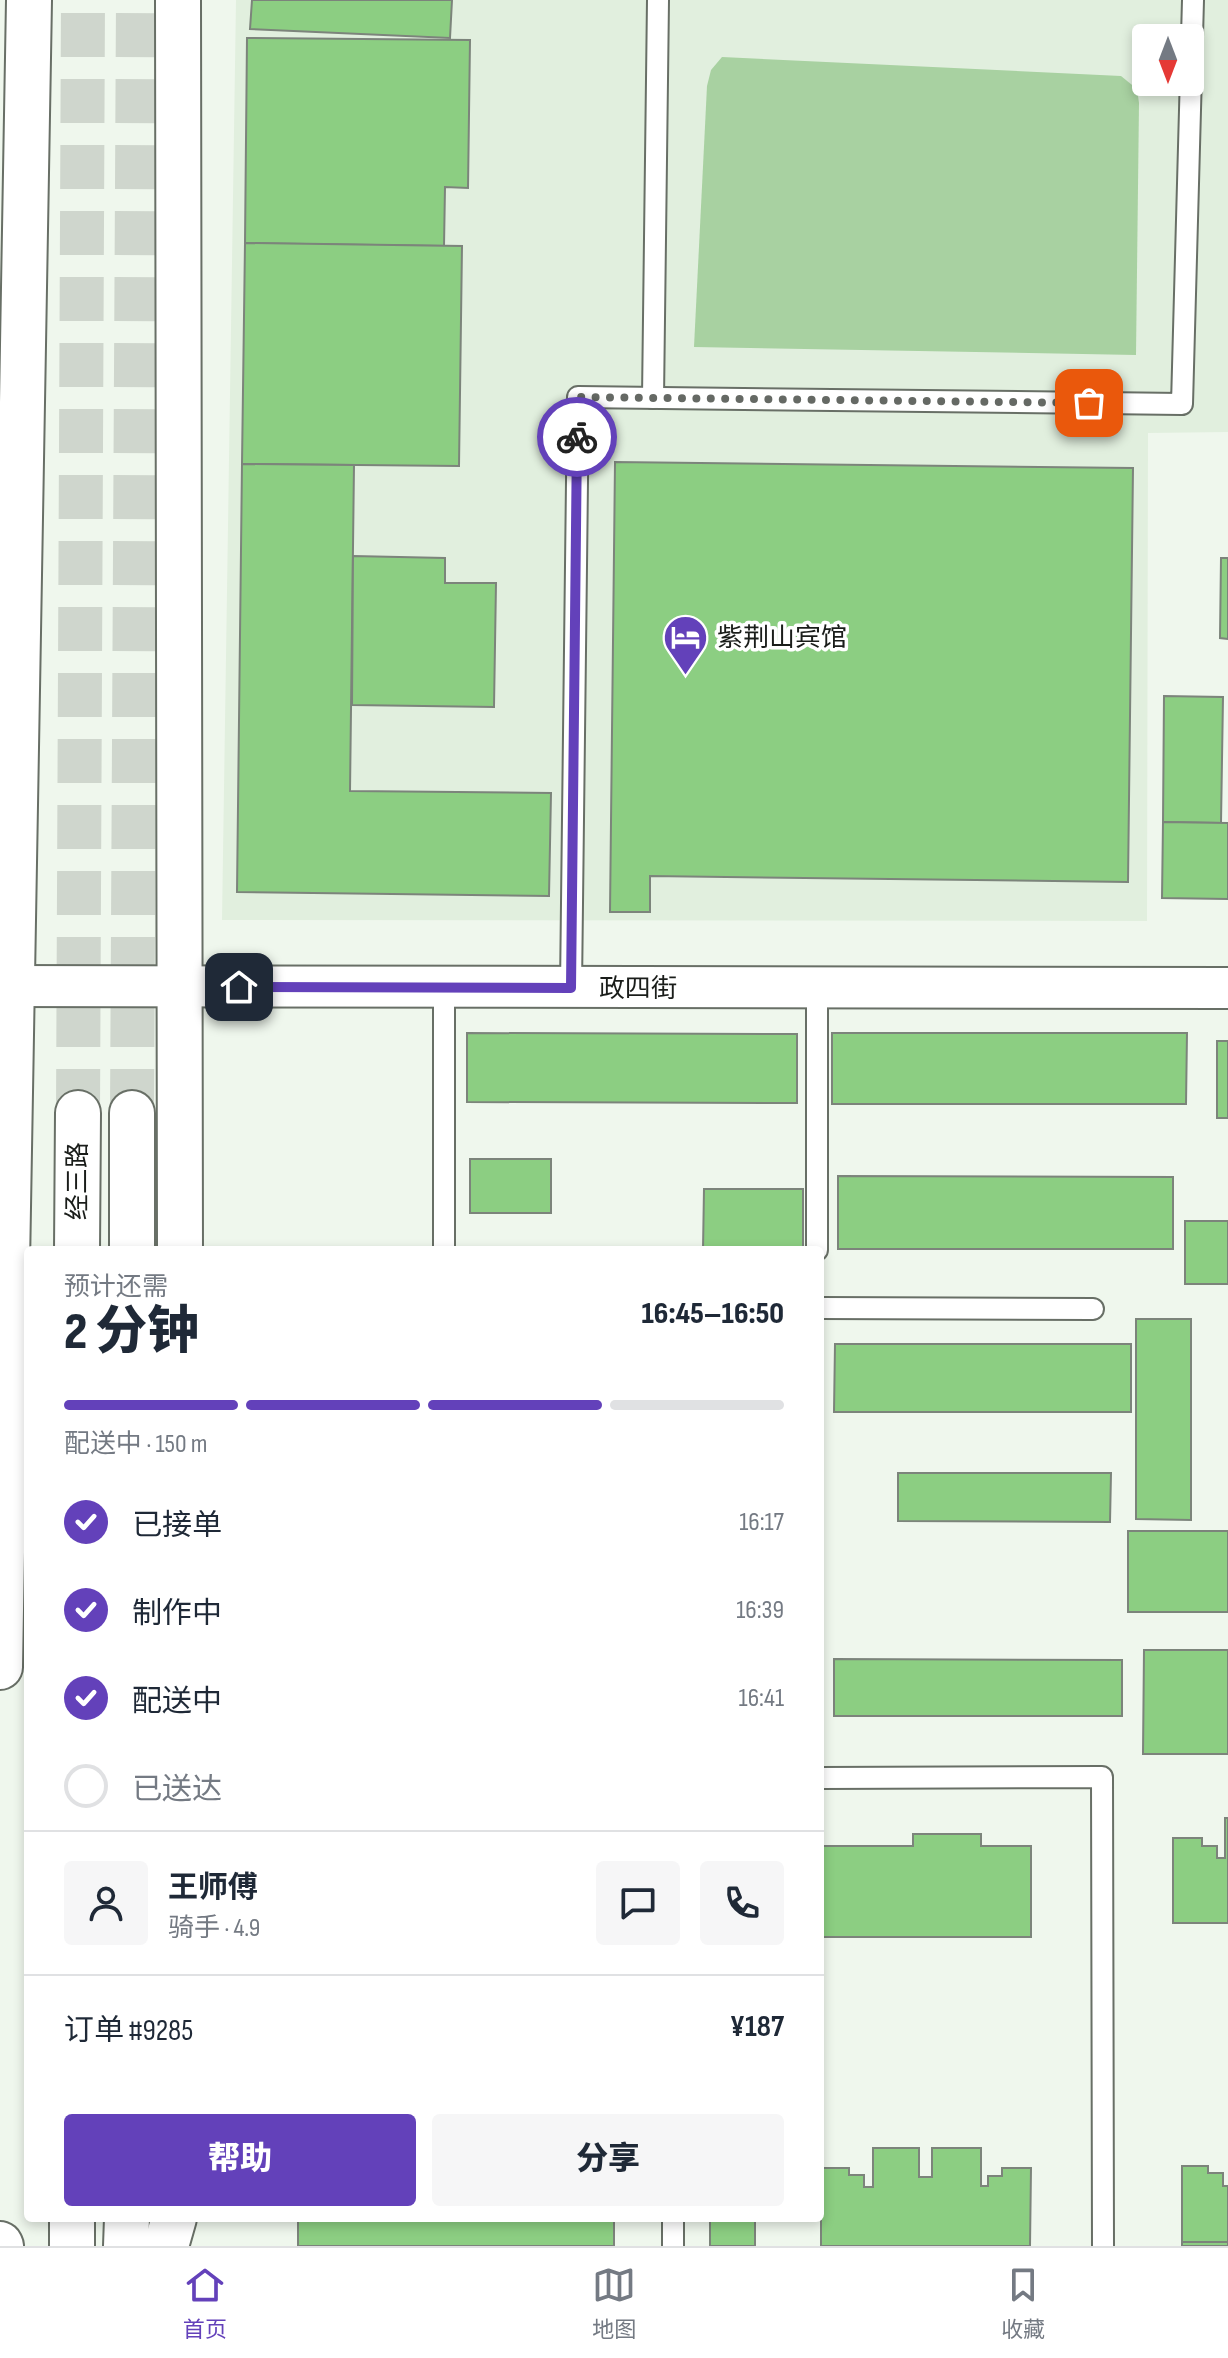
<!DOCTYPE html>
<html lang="zh">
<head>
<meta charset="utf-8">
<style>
  :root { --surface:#fff; --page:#f6f6f7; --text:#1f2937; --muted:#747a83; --line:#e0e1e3; --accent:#6341ba }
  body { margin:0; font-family:"Sofia Sans Condensed","Noto Sans SC",sans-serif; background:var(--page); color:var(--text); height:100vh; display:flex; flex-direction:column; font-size:30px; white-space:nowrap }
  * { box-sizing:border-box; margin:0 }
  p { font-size:26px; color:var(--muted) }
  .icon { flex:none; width:44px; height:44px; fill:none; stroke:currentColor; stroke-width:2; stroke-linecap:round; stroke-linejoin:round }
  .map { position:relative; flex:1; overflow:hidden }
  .details { position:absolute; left:24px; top:1246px; width:800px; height:976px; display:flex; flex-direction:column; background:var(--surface); border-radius:8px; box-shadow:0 4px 12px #0003 }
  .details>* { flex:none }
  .needle { width:52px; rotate:180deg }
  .controls { position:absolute; left:1132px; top:24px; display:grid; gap:16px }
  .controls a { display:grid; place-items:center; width:72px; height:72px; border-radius:8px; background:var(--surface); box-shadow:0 4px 12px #0003; font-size:40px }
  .pin { position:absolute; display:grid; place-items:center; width:68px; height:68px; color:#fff; margin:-34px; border-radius:16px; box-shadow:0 4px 12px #0006 }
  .courier { position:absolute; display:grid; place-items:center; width:80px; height:80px; margin:-40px; border:6px solid #6341ba; border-radius:50%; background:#fff; color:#222; box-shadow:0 2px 10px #0007 }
  .summary em { font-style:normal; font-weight:800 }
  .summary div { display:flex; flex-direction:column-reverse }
  .summary { display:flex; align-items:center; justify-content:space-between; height:136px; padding:0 40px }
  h1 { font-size:52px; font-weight:800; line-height:60px }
  .bar { display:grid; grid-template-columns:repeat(4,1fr); gap:12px 8px; align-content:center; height:96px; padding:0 40px }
  .bar i { height:10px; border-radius:6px; background:var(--line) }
  .bar .selected { background:var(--accent) }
  .bar p { grid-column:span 4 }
  .line { display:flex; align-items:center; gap:20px; padding:0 40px; border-top:2px solid var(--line) }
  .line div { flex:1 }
  .round { display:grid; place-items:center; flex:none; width:84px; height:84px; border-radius:8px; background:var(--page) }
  ol { padding:0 40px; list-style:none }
  li { display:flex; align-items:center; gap:24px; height:88px }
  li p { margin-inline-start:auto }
  li .icon { padding:8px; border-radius:50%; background:var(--accent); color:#fff; stroke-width:4 }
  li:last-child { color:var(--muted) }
  li i { width:44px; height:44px; border:4px solid var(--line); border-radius:50% }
  .primary-button { display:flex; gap:16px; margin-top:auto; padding:16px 40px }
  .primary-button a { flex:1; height:92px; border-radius:8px; background:var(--accent); color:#fff; font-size:32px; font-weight:800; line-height:92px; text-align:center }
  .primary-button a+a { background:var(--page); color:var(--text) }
  .dock { display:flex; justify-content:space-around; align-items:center; height:112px; border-top:2px solid var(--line); background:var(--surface); font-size:22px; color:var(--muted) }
  .dock a { display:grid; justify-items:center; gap:4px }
  .dock .selected { color:var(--accent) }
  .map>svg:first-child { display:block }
  .built { fill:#e1efde; fill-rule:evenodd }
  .green { fill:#a8d1a1 }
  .building { fill:#8cce82; stroke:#7c847b; stroke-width:2 }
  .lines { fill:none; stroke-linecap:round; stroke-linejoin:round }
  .secondary-tunnel { stroke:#cfd6cd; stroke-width:44; stroke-dasharray:44 22; stroke-linecap:butt }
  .lane-casing { stroke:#686f66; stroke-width:24 }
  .street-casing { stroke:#686f66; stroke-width:44 }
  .secondary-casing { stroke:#686f66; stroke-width:48 }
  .lane { stroke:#fff; stroke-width:20 }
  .street { stroke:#fff; stroke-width:40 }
  .secondary { stroke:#fff; stroke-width:44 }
  .done { stroke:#656964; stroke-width:8; stroke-dasharray:0 14.4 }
  .route { stroke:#6341ba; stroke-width:10 }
  .labels { text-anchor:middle; stroke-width:7; stroke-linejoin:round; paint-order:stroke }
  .poi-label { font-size:26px; fill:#1a1d1a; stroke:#fff; text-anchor:start }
  .street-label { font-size:26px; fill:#1a1d1a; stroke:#fff }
</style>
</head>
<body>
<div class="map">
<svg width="1228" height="2246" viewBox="0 0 1228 2246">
  <rect width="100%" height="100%" fill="#eff7ed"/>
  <!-- built -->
  <path class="built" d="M236,0H1228V432L1148,433L1147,921L222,920ZM1146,38H1190V82H1146Z"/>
  <!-- green -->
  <polygon class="green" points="722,57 1121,76 1137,89 1139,103 1136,355 694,347 707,86 711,70"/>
  <!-- building -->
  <g class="building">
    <polygon points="252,0 452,0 450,38 250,29"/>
    <polygon points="247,38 470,40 468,188 445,187 444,246 245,243"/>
    <polygon points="245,243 462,246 459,466 242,464"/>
    <polygon points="615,462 1133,468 1128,882 650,876 650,912 610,912"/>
    <polygon points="242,464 354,465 350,791 551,793 549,896 237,892"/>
    <polygon points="353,556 445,558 445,583 496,583 494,707 352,705"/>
    <polygon points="1221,558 1228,558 1228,639 1220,638"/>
    <polygon points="1164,696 1223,697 1221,823 1163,822"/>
    <polygon points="1163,822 1228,823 1228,899 1162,898"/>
    <polygon points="467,1033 797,1034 797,1103 467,1102"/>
    <polygon points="832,1033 1187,1033 1186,1104 832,1104"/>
    <rect x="1217" y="1041" width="11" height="77"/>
    <rect x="470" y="1159" width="81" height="54"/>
    <polygon points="838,1176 1173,1177 1173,1249 838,1249"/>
    <polygon points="704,1189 803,1189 803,1250 703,1250"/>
    <rect x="1185" y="1221" width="43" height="63"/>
    <polygon points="1136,1319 1191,1319 1191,1520 1136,1519"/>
    <polygon points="835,1344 1131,1344 1131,1412 834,1412"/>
    <polygon points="898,1473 1111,1473 1110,1522 898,1521"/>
    <rect x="1128" y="1531" width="100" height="81"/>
    <polygon points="1144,1650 1228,1650 1228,1754 1143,1754"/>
    <polygon points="834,1659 1122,1660 1122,1716 834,1716"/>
    <polygon points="1225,1818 1228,1818 1228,1923 1173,1923 1173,1838 1202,1838 1202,1846 1217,1846 1217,1858 1225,1858"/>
    <polygon points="820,1834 822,1834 822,1846 913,1846 913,1834 981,1834 981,1846 1031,1846 1031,1937 820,1937"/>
    <polygon points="873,2148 919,2148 919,2177 932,2177 932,2148 981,2148 981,2186 988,2186 988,2176 1002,2176 1002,2168 1031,2168 1030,2246 821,2246 821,2168 849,2168 849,2175 864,2175 864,2187 873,2187"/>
    <polygon points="1182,2166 1208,2166 1208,2173 1223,2173 1223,2186 1228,2186 1228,2242 1182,2242"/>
    <rect x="298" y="2218" width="316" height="28"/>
    <rect x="710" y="2218" width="45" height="28"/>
    <rect x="1182" y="2242" width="46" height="4"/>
  </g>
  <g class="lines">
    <!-- secondary-tunnel -->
    <g class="secondary-tunnel">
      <polyline points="78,1113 83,0"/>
      <polyline points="132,1113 138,0"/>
    </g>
    <defs>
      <g id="lane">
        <polyline points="653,398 658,0"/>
        <polyline points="571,988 578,397 1182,404 1193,0"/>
        <polyline points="817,988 817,1250"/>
        <polyline points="444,1250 444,987"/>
        <polyline points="820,1308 1093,1309"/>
        <polyline points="820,1778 1102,1777 1103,2246"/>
        <polyline points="673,2218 673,2246"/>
      </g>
      <polyline id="street" points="0,986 1228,988"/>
      <g id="secondary">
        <polyline points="178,0 180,1250"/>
        <polyline points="77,1250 78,1113"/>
        <polyline points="132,1250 132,1113"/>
        <polyline points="0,1667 29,0"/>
        <polyline points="0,2244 1,2246"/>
        <polyline points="72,2246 72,2218"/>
        <polyline points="126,2246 127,2218"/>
        <polyline points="166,2246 174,2218"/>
      </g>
    </defs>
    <!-- lane casing -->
    <use href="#lane" class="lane-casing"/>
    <!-- street casing -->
    <use href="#street" class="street-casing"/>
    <!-- secondary casing -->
    <use href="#secondary" class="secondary-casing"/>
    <!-- lane -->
    <use href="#lane" class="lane"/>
    <!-- street -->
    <use href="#street" class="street"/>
    <!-- secondary -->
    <use href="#secondary" class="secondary"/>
  </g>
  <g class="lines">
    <!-- done -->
    <polyline class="done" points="577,437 578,397 1089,403"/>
    <!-- route -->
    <polyline class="route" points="239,987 571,988 577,437"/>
  </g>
  <!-- icons -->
  <defs>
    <symbol id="hotel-pin" viewBox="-11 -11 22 30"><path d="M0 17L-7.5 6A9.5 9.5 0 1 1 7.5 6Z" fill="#6341ba" stroke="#fff"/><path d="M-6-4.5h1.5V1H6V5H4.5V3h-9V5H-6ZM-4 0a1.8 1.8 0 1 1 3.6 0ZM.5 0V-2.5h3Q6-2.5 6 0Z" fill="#fff"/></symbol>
  </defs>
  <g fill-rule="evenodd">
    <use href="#hotel-pin" x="660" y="612" width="51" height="69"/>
  </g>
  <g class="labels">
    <!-- poi labels -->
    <g class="poi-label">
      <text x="717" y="646">紫荆山宾馆</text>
    </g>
    <!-- street labels -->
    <g class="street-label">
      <text x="638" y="997">政四街</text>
      <text transform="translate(77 1181) rotate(-90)" y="9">经三路</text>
    </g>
  </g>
</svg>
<div class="controls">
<a><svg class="needle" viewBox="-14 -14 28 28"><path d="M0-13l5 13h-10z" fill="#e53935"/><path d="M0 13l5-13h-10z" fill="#747a83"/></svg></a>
</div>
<div class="pin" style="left:1089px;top:403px;background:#ea580c"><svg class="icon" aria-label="bag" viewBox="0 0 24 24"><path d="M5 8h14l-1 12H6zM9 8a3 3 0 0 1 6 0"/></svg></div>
<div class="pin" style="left:239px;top:987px;background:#1f2937"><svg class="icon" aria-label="home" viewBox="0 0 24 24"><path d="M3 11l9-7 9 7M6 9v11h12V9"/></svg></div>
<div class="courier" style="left:577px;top:437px"><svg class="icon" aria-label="bike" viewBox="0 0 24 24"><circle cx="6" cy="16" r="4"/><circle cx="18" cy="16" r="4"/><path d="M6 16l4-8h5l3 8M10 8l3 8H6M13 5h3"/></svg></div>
<section class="details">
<div class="summary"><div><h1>2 分钟</h1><p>预计还需</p></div><em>16:45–16:50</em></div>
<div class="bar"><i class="selected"></i><i class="selected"></i><i class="selected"></i><i></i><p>配送中 · 150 m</p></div>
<ol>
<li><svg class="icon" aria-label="check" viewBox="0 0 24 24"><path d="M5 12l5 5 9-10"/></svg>已接单<p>16:17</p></li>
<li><svg class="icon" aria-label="check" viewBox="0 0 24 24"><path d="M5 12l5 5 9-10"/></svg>制作中<p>16:39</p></li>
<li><svg class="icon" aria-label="check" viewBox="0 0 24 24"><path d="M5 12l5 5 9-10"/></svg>配送中<p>16:41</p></li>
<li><i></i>已送达</li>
</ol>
<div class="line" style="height:144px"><a class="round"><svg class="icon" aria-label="person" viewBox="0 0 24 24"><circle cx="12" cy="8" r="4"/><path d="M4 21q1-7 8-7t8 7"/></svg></a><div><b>王师傅</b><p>骑手 · 4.9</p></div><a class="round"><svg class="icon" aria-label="chat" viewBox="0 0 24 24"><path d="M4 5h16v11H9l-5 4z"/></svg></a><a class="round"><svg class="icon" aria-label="phone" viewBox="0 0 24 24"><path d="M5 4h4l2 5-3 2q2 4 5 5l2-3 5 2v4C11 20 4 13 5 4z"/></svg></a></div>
<div class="line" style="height:104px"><div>订单 #9285</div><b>¥187</b></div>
<div class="primary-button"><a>帮助</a><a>分享</a></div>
</section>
</div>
<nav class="dock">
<a class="selected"><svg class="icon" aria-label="home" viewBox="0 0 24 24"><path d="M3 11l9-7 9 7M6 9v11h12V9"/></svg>首页</a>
<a><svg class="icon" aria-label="map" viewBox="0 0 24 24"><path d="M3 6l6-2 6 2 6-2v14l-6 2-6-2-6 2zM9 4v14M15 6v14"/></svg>地图</a>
<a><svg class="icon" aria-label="saved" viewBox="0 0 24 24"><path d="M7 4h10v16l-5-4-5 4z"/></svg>收藏</a>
</nav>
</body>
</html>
